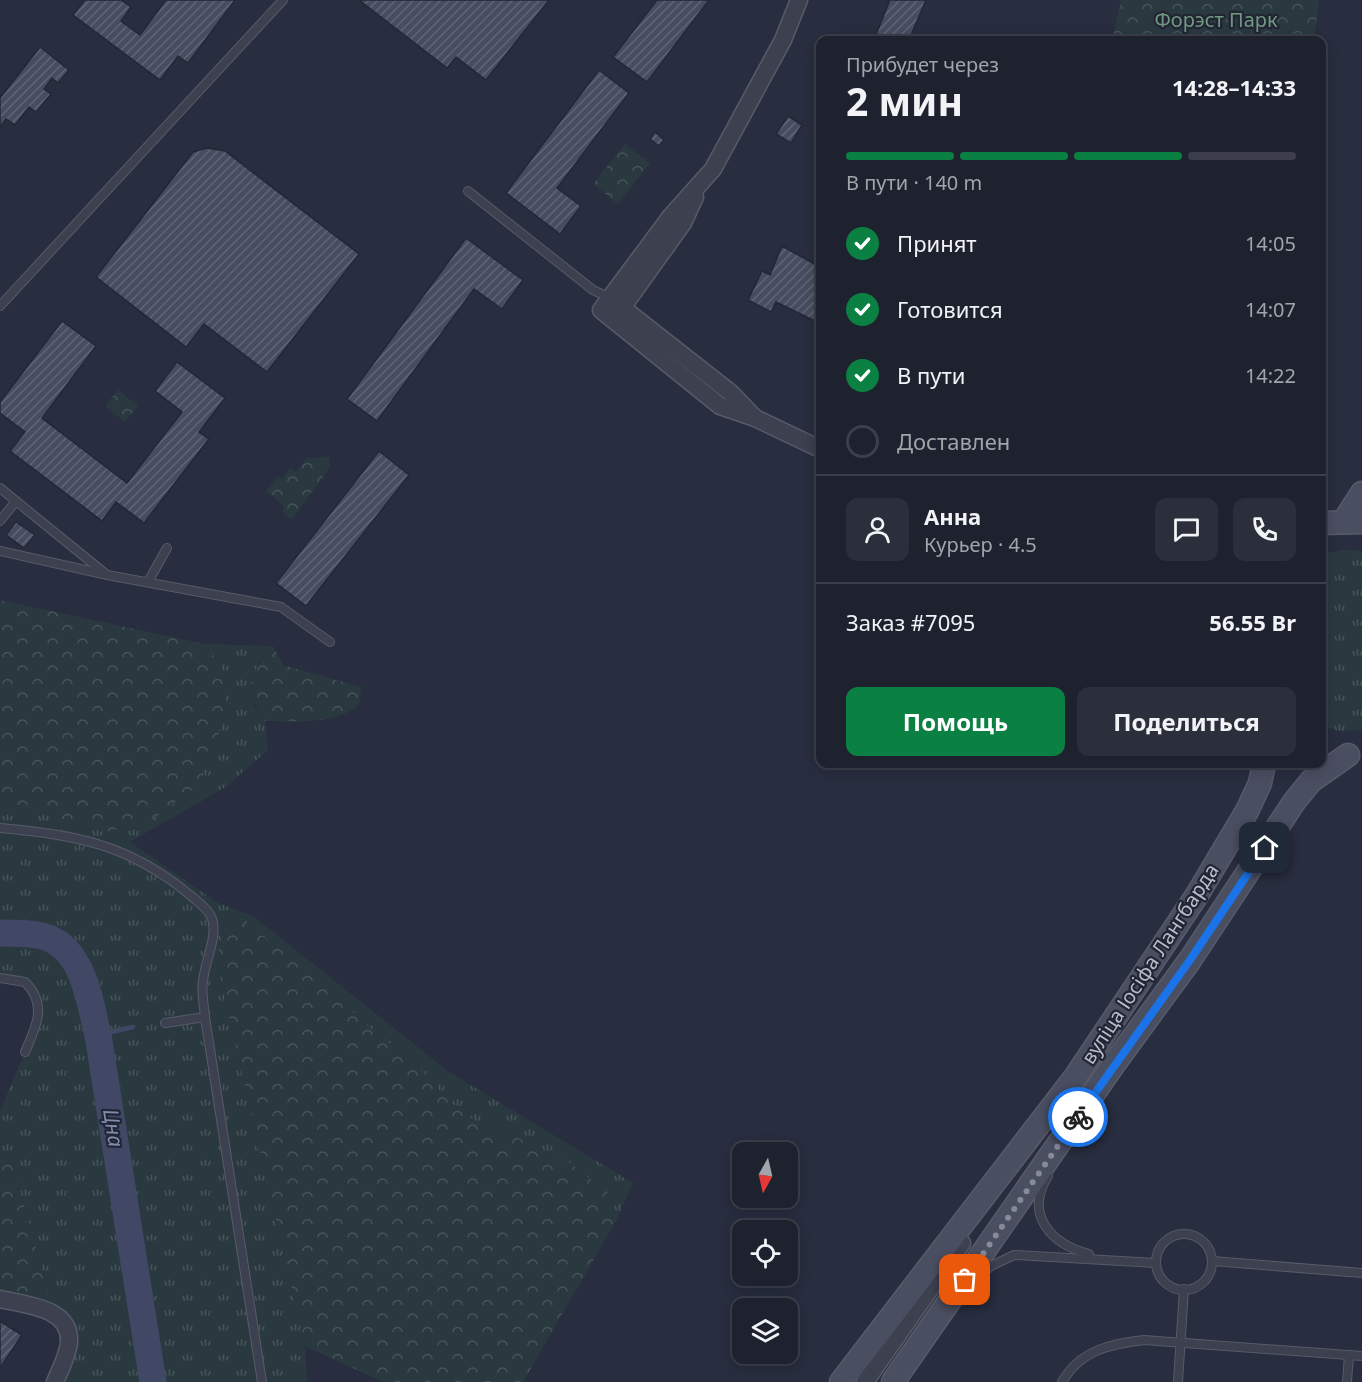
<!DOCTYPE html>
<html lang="ru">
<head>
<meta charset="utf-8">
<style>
  :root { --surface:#1e222f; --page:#2b2f3b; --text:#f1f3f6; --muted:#a1a4aa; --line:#3c3f4b; --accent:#0b8043 }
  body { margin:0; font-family:"Noto Sans",sans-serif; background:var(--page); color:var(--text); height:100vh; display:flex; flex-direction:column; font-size:22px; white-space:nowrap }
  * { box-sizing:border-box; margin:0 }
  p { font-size:20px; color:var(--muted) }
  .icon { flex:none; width:33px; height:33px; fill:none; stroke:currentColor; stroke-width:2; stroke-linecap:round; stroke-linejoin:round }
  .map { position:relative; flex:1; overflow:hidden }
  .details { position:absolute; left:816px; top:36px; width:510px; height:732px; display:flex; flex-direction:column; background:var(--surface); border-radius:12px; box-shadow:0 3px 15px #0003,0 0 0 2px var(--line) }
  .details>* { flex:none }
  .needle { width:39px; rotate:188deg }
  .tools { position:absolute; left:732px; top:1142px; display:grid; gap:12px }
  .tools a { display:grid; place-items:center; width:66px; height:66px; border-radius:12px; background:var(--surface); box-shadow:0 3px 15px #0003,0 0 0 2px var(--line); font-size:30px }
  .pin { position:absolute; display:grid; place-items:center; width:51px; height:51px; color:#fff; margin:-26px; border-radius:12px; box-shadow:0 3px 9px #0006 }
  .courier { position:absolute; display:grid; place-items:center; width:60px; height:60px; margin:-30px; border:4px solid #1a73e8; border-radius:50%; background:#fff; color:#222; box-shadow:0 2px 8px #0007 }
  .head em { font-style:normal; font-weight:700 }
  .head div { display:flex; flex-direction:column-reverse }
  .head { display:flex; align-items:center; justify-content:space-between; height:102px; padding:0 30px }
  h1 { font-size:39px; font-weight:700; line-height:45px }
  .bar { display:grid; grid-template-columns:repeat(4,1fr); gap:9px 6px; align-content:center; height:72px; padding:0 30px }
  .bar i { height:8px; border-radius:4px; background:var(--line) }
  .bar .current { background:var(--accent) }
  .bar p { grid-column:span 4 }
  .line { display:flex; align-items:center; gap:15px; padding:0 30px; border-top:2px solid var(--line) }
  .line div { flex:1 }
  .round { display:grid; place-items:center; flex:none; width:63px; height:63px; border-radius:12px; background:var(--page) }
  ol { padding:0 30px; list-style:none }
  li { display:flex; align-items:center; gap:18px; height:66px }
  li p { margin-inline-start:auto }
  li .icon { padding:6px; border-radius:50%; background:var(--accent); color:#fff; stroke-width:4 }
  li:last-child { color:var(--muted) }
  li i { width:33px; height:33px; border:3px solid var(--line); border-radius:50% }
  .button { display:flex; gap:12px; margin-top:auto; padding:12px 30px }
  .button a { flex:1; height:69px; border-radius:12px; background:var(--accent); color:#fff; font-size:24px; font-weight:700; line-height:69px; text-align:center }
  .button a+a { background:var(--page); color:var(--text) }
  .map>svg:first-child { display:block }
  .grass { fill:url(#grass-tufts) }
  .forest { fill:url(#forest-crowns) }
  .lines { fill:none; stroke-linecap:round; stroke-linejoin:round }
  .stream { stroke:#404866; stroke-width:4.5 }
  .river { stroke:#404866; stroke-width:27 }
  .building { fill:url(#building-hatch); stroke:#232736; stroke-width:1.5 }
  .lane-casing { stroke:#575b69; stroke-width:10 }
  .street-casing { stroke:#575b69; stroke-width:19 }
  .secondary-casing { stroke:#575b69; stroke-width:25 }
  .lane { stroke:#3c404f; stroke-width:8 }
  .street { stroke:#3c404f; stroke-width:16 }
  .secondary { stroke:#4a4e61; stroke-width:22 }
  .done { stroke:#868a99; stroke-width:6; stroke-dasharray:0 10.8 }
  .route { stroke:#1a73e8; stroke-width:8 }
  .labels { text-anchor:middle; stroke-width:4.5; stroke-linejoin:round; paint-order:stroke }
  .park-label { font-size:20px; fill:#729882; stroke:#212534 }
  .street-label { font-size:20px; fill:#b8bcc9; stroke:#212534 }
  .water-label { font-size:21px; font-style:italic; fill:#838dae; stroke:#212534 }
</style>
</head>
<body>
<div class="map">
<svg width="1362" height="1382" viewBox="0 0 1362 1382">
  <defs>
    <pattern id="grass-tufts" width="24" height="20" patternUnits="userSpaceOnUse" patternTransform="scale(1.5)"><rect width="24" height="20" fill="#2a3940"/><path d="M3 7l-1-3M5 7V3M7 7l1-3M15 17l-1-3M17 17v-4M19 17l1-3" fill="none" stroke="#47545a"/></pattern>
    <pattern id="forest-crowns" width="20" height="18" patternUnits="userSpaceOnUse" patternTransform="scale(1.5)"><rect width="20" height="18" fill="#2a3940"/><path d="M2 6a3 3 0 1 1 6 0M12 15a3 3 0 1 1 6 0" fill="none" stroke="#47545a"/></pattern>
    <pattern id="building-hatch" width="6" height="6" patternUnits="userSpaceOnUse" patternTransform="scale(1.5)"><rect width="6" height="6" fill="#474d60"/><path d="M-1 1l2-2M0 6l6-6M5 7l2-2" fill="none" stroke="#5f6575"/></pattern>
  </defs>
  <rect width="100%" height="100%" fill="#282d3f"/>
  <!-- grass -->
  <g class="grass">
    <polygon points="1344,550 1362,551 1362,730 1341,731 1322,727 1322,554"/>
    <polygon points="204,644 273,646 258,662 254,706 265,721 268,750 227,786 130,842 218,903 253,916 449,1072 633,1183 617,1219 610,1195 523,1140 478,1123 451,1103 408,1056 377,1035 325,985 242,921 231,918 225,925 216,961 305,1346 307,1382 55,1382 69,1341 54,1312 13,1166 0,1148 0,1111 25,1052 40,1008 25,982 0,978 0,801 15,804 220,663"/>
  </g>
  <!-- forest -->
  <g class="forest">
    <polygon points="1121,0 1319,0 1314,40 1112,40"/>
    <polygon points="625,144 650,163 618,204 593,184"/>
    <polygon points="118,390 138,406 125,422 105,406"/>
    <polygon points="329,457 330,467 292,519 284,514 283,505 266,491 278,476 282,479 290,468 296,472 307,458"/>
    <polygon points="0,600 204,644 220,663 226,690 223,723 207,765 192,789 148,823 104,832 15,804 0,801"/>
    <path d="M273,646L283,665L361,687L359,705C335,725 295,721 265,721C243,692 249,671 273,646Z"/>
    <polygon points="231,918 242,920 325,985 377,1035 408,1056 451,1103 478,1123 523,1140 569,1162 610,1195 617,1219 523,1382 383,1382 305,1346 216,960 225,924"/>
    <polygon points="0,1148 13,1166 54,1312 0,1295"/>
  </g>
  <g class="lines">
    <!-- stream -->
    <polyline class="stream" points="98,1035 133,1027"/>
    <!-- river -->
    <path class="river" d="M0,933C12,933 25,933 37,935C83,942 89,999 98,1035L153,1382"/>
  </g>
  <!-- building -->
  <g class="building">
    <polygon points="85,0 121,0 131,7 121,21 140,35 166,0 235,0 188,63 178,56 160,80 73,15"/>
    <polygon points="359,0 549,0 486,80 456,57 447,68"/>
    <polygon points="657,0 709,0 647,82 613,57"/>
    <polygon points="890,0 926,0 909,40 883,40 875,37"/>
    <polygon points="40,47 69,70 58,83 52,78 44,89 51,94 36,112 29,107 15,125 6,119 0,127 0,98"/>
    <polygon points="599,70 629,93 557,188 581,206 560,234 506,193"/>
    <polygon points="788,116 802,125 791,143 776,134"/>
    <polygon points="655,132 664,140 659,146 650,139"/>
    <polygon points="207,148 225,151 359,254 267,372 204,324 186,347 96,277 193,152"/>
    <polygon points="466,238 523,280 502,309 474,289 377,421 347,399"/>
    <polygon points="782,246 820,267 820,315 815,321 776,302 771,312 748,300 762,271 770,275"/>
    <polygon points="62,321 96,346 42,418 127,483 182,412 155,391 177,362 225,398 199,432 209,439 144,523 116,502 102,521 10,451 25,432 0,413 0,402"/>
    <polygon points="379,451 409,475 306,606 276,583"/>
    <polygon points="16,522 35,535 24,548 6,535"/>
    <polygon points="0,1321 22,1335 0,1368"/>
  </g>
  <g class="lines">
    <defs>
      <g id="lane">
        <polyline points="468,191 593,290 610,298"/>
        <polyline points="0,306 283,0"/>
        <polyline points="0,488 107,575 281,607 330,642"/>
        <polyline points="0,521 16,501"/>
        <polyline points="0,551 103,574"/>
        <polyline points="148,582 167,548"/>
        <path d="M0,828C76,835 129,844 190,895C198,902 211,911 213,922C216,942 205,961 203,981C201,992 204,1005 205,1017L262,1382"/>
        <path d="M0,978L25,982C48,1005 36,1027 25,1052"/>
        <polyline points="165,1023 205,1017"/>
        <path d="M1048,1176C1024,1215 1051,1244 1089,1254"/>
        <circle cx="1184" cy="1262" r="28"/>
        <polyline points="1212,1261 1362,1273"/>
        <polyline points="973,1282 991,1266 1014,1255 1156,1263"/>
        <path d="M1062,1382C1080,1350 1111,1344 1144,1340L1362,1356"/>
        <polyline points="1178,1382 1184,1289"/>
        <polyline points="1347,1382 1349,1355"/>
      </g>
      <g id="street">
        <polyline points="610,298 731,393 755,418 820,449"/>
        <polyline points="617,315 683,223 695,197"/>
        <polyline points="755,418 720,406 601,310 671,216 713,169 783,40 799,0"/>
        <path d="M0,1299C25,1305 71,1307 69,1342C68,1355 60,1370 55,1382"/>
        <polyline points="865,1382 962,1243"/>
      </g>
      <g id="secondary">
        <polyline points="1344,521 1362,493"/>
        <polyline points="1322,523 1362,522"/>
        <polyline points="841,1382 1076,1076 1197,895 1247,811 1260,783 1264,764"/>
        <polyline points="893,1382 1114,1064 1190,960 1294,802 1311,781 1348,755"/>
      </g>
    </defs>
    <!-- lane casing -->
    <use href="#lane" class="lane-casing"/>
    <!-- street casing -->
    <use href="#street" class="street-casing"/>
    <!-- secondary casing -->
    <use href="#secondary" class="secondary-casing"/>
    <!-- lane -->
    <use href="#lane" class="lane"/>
    <!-- street -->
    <use href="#street" class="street"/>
    <!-- secondary -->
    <use href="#secondary" class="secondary"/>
  </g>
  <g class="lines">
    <!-- done -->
    <polyline class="done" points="965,1280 1078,1117"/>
    <!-- route -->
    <polyline class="route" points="1078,1117 1190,960 1265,848"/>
  </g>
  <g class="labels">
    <!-- park labels -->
    <g class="park-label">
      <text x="1216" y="27">Форэст Парк</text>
    </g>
    <!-- street labels -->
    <g class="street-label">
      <text transform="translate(1150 964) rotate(-57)" y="7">вуліца Іосіфа Лангбарда</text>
    </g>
    <!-- water labels -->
    <g class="water-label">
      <text transform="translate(113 1128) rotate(81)" y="7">Цна</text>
    </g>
  </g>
</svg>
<div class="tools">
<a><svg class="needle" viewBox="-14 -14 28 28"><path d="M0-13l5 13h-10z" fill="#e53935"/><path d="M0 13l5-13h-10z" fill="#a1a4aa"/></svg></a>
<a><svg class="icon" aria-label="locate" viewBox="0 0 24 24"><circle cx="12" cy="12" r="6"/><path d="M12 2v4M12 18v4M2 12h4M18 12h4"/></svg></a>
<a><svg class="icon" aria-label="layers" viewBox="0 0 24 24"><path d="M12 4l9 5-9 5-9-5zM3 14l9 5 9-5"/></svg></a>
</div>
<div class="pin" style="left:965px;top:1280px;background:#ea580c"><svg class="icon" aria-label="bag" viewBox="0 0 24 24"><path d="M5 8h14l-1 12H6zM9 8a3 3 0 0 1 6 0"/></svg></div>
<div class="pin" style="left:1265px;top:848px;background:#1f2937"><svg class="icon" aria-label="home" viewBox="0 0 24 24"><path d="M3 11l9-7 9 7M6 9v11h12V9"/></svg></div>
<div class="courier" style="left:1078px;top:1117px"><svg class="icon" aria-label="bike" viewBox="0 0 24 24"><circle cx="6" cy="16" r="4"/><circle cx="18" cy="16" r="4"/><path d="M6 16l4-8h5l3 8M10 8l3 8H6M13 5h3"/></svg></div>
<section class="details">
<div class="head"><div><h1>2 мин</h1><p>Прибудет через</p></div><em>14:28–14:33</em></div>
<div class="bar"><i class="current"></i><i class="current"></i><i class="current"></i><i></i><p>В пути · 140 m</p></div>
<ol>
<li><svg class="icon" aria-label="check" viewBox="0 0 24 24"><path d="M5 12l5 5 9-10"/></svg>Принят<p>14:05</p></li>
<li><svg class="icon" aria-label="check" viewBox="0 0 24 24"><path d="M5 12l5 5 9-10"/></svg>Готовится<p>14:07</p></li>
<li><svg class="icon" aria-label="check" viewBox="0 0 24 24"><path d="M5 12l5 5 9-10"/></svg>В пути<p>14:22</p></li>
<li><i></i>Доставлен</li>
</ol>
<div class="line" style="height:108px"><a class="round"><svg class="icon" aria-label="person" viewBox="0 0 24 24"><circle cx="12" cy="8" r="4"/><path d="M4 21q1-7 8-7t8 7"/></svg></a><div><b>Анна</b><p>Курьер · 4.5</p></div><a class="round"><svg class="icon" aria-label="chat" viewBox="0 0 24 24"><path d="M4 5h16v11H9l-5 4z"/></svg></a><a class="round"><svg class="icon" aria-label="phone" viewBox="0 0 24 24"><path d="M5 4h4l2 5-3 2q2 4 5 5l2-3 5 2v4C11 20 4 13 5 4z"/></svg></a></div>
<div class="line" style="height:78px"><div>Заказ #7095</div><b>56.55 Br</b></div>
<div class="button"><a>Помощь</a><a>Поделиться</a></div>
</section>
</div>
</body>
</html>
